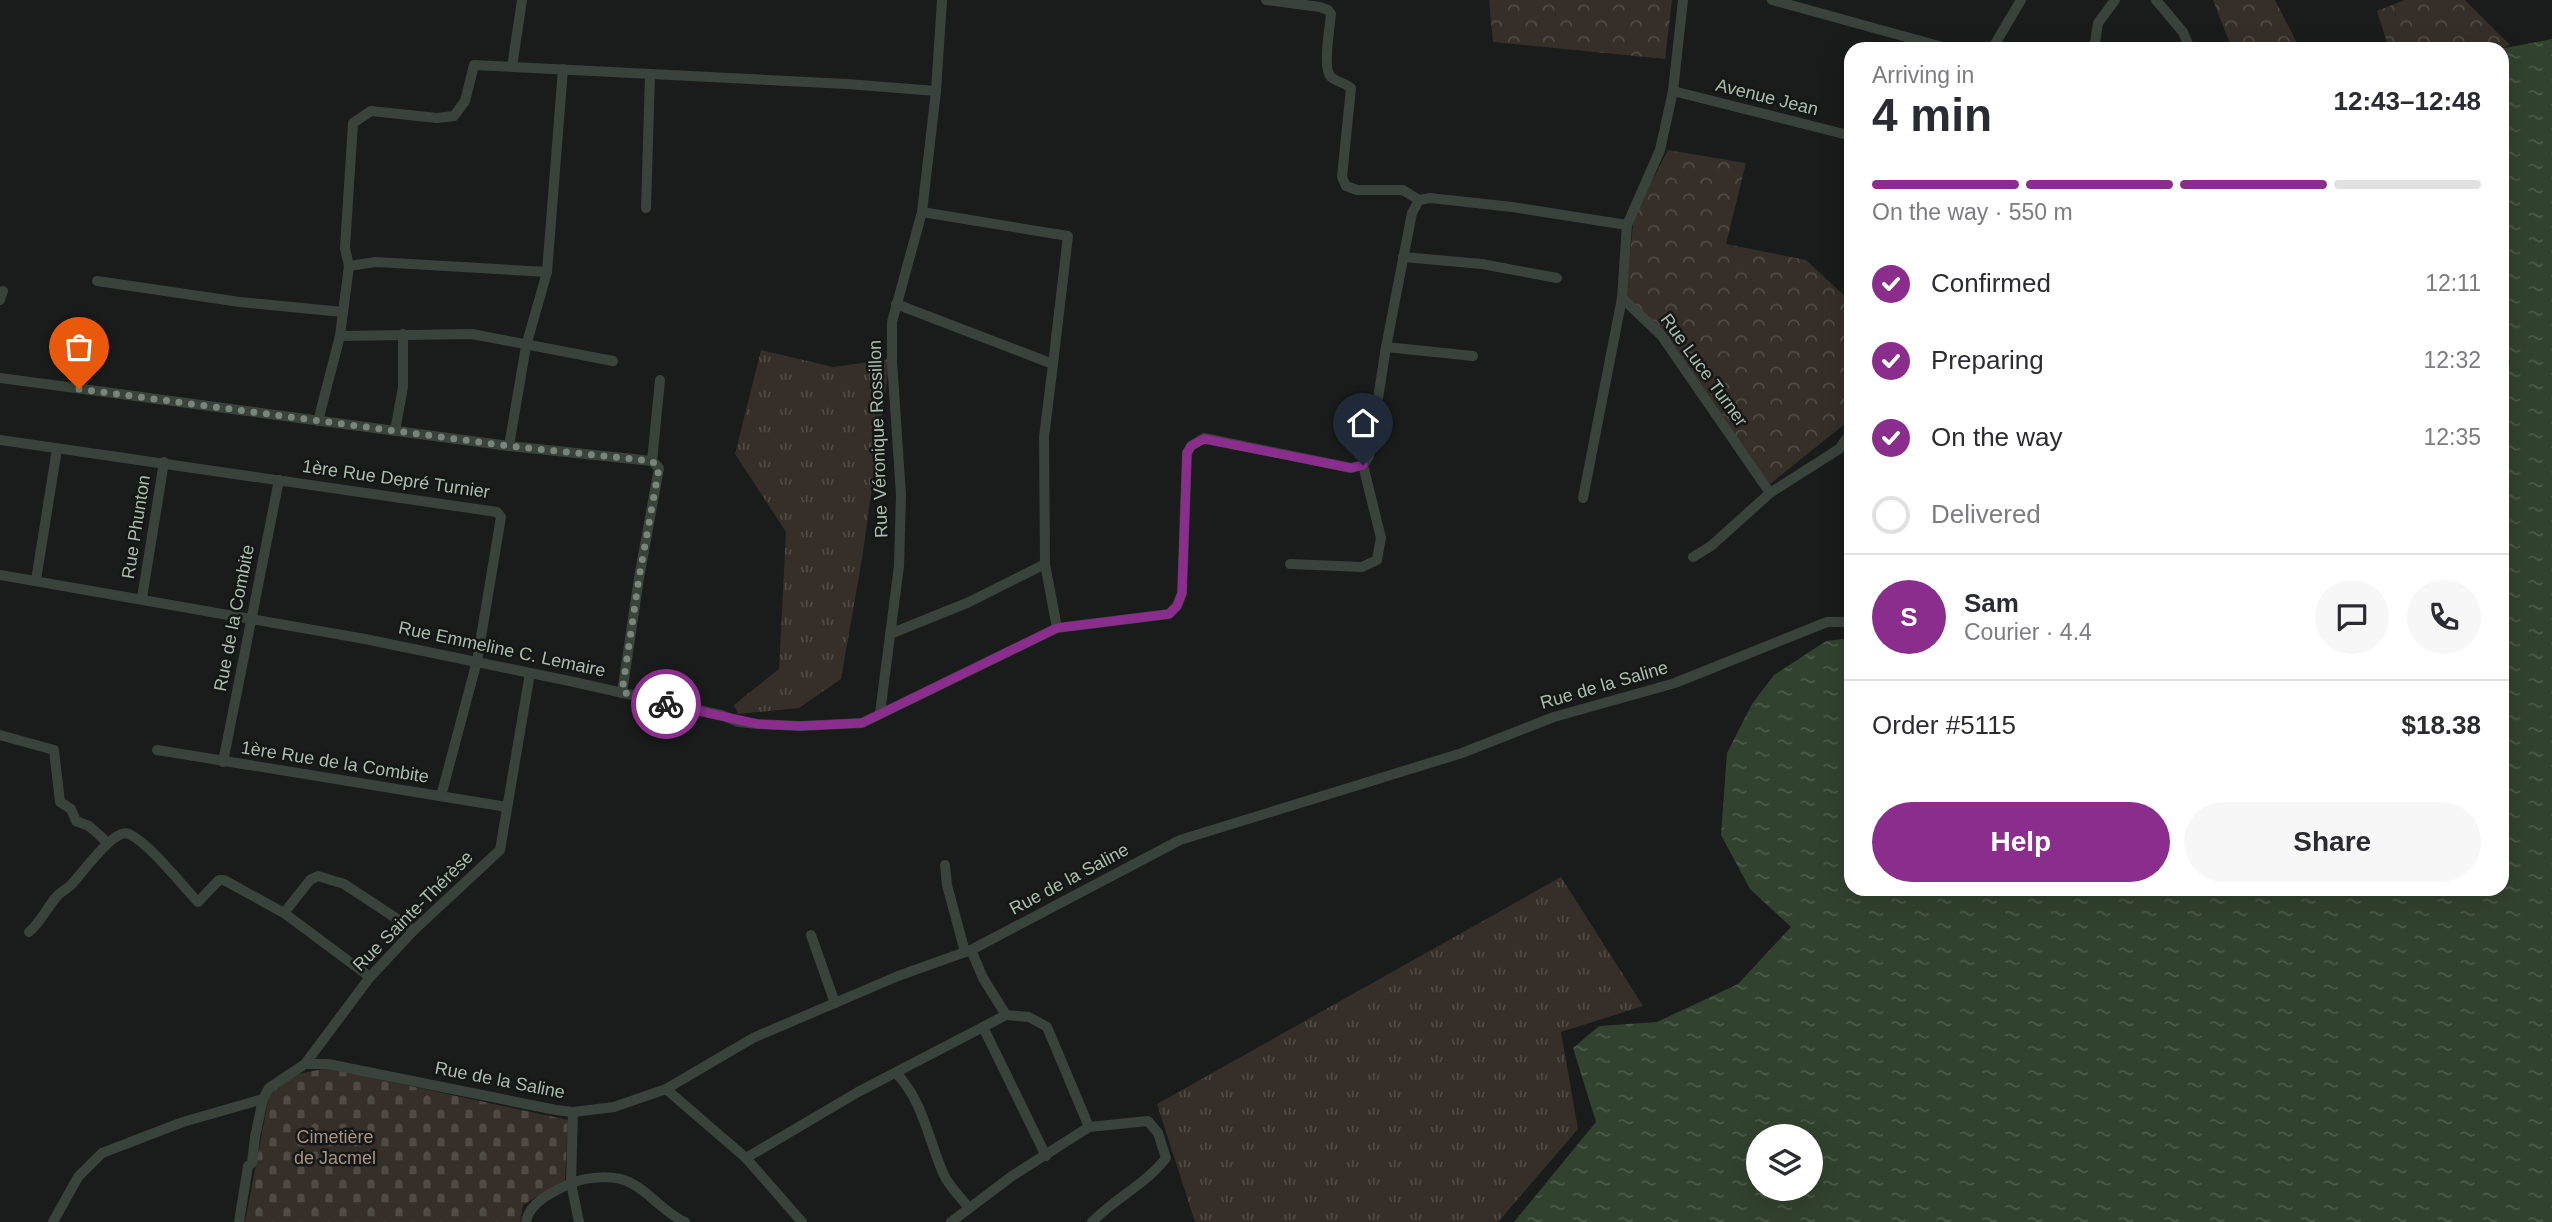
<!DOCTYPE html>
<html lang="en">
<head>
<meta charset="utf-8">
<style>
  :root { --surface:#fff; --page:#f7f7f7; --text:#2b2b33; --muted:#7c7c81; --line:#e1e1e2; --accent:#8a2d8c }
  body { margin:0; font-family:Helvetica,sans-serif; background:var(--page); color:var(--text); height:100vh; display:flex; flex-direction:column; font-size:26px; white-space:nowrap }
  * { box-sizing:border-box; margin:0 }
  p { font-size:23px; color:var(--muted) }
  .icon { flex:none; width:38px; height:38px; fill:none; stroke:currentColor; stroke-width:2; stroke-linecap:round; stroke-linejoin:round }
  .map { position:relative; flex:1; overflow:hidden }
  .side { position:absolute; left:1844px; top:42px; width:665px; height:854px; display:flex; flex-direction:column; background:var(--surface); border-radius:21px; box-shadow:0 7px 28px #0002 }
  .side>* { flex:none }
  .controls { position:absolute; left:1746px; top:1124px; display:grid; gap:14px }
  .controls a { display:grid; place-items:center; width:77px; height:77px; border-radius:50%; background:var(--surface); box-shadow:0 7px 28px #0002; font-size:35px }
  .pin { position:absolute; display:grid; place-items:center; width:60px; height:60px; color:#fff; margin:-72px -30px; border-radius:50% 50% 50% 0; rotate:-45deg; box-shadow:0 0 7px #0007 }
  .pin .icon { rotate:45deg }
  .courier { position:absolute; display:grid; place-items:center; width:70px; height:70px; margin:-35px; border:5px solid #8a2d8c; border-radius:50%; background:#fff; color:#222; box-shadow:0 2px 9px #0007 }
  .head em { font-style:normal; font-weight:600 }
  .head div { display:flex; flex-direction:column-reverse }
  .head { display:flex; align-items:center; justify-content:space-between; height:119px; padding:0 28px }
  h1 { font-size:46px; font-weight:600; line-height:52px }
  .bar { display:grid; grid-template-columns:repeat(4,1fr); gap:10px 7px; align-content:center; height:84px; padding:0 28px }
  .bar i { height:9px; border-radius:5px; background:var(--line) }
  .bar .on { background:var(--accent) }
  .bar p { grid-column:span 4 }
  .line { display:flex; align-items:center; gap:18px; padding:0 28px; border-top:2px solid var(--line) }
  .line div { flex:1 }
  .round { display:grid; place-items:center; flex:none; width:74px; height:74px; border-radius:37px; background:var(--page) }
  ol { padding:0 28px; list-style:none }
  li { display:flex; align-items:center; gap:21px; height:77px }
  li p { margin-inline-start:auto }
  li .icon { padding:7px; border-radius:50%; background:var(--accent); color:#fff; stroke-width:4 }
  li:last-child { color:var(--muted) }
  li i { width:38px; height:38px; border:4px solid var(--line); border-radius:50% }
  .cta { display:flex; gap:14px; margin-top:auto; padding:14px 28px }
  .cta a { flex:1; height:80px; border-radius:42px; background:var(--accent); color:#fff; font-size:28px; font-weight:600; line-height:80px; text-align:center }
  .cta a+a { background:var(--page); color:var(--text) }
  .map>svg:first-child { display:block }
  .grass { fill:url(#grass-tufts) }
  .forest { fill:url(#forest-crowns) }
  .cemetery { fill:url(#cemetery-stones) }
  .water { fill:url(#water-ripples); fill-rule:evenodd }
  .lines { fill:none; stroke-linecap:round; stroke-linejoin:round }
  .street { stroke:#3a423c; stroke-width:10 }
  .done { stroke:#788579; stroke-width:7; stroke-dasharray:0 12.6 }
  .route { stroke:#8a2d8c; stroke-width:9 }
  .labels { text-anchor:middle; stroke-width:5; stroke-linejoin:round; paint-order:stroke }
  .street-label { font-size:18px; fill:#abbdac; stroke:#141715 }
  .park-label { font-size:18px; fill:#a99280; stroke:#141715 }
</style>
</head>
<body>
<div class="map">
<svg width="2552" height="1222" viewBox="0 0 2552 1222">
  <defs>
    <pattern id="grass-tufts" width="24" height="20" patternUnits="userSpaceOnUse" patternTransform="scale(1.75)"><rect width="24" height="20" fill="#352e29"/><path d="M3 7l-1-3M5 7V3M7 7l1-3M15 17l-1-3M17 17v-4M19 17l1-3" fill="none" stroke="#504a45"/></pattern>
    <pattern id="forest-crowns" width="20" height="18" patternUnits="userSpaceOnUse" patternTransform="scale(1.75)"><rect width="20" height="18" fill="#352e29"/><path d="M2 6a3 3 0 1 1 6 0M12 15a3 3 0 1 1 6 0" fill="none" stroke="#504a45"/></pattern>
    <pattern id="cemetery-stones" width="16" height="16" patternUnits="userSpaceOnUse" patternTransform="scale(1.75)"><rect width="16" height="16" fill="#352e29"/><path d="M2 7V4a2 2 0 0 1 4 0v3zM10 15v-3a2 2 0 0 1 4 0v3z" fill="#504a45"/></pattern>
    <pattern id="water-ripples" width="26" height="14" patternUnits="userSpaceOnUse" patternTransform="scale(1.75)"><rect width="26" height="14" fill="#31422e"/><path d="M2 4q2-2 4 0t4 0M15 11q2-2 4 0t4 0" fill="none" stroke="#4c5b4a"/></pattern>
  </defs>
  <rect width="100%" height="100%" fill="#191c1a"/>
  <!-- grass -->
  <g class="grass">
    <polygon points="761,350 833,367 890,359 862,559 841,679 799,708 738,714 734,705 779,669 786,532 735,454"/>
    <polygon points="1561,877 1643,1006 1561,1032 1578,1129 1498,1222 1195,1222 1157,1104"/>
  </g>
  <!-- forest -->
  <g class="forest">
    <polygon points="1489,0 1672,0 1665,59 1493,42"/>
    <polygon points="2213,0 2275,0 2300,49 2232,49"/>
    <polygon points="2405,0 2465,0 2510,45 2499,49 2389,49 2377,11"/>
    <polygon points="1668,150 1746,163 1726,244 1806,260 1851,302 1851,419 1770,484 1626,295 1634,215"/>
  </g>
  <!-- cemetery -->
  <polygon class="cemetery" points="327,1068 568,1120 565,1180 523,1205 520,1222 245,1222 270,1091 299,1074"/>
  <!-- water -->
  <path class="water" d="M2552,39V1222H1514L1596,1122L1573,1048L1599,1026L1657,1022L1738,984L1791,927L1750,889L1721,835L1727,753L1752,704L1774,675L1826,641L1851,638L1852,889H2502V371L2510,362C2502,342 2497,318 2509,298L2502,295V49H2499ZM1759,1136H1811V1188H1759Z"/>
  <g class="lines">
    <!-- street -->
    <g class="street">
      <path d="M1266,0L1320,7L1328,10L1331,14C1330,27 1322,69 1331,77C1337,82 1345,83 1351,88L1342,177L1346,186L1357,190H1403L1419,200"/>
      <polyline points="1772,0 1950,49"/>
      <polyline points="2156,0 2183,32 2190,49"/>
      <polyline points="1992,49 2021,0"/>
      <polyline points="2094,49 2098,23 2115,0"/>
      <polyline points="512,67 522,0"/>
      <polyline points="1673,91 1852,136"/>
      <polyline points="646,208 650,75"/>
      <polyline points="922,212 1068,236 1053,364"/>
      <polyline points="1627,225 1622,298 1661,335 1770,493"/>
      <polyline points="1403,257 1482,264 1557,278"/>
      <polyline points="349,266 345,248 353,123 371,111 437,118 454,116 465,101 474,65 847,84 936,91"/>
      <polyline points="97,281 240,302 343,312"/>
      <polyline points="0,300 3,291"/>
      <polyline points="340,336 472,334 613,361"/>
      <polyline points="1386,347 1473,356"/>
      <polyline points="0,378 509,446 652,461 659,468 639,578 622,693"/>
      <polyline points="318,421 340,336 349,266 376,262 547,272"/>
      <polyline points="395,431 403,387 403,334"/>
      <polyline points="0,440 497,512 501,517 477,661 441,796"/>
      <polyline points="509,446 526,346 547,272 563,69"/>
      <polyline points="652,461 660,380"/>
      <polyline points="1583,498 1622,298"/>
      <polyline points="1693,557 1711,546 1770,493 1839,449 1852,431"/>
      <polyline points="1045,564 1057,628"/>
      <polyline points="1290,564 1362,567 1377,560 1381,538 1363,465"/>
      <polyline points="0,575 365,639 574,682 721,715 739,722 758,724 800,726 862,723 1057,628 1169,614 1177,606 1182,593 1187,453 1191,446 1204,438 1351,468 1363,465 1369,456 1386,347 1412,213 1419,200 1430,198 1512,207 1627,225 1660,150 1673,91 1683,0"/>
      <polyline points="36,580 57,449"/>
      <polyline points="142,598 164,462"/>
      <polyline points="890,634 967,603 1045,564 1044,437 1053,364 896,304"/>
      <polyline points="880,713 899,566 901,495 892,361 892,322 922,212 936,91 942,0"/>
      <polyline points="0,735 54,750 60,802 71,809 76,821 89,826 107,842"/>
      <polyline points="157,750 507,807"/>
      <polyline points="223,762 279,480"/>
      <polyline points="945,865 947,885 965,952"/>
      <polyline points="284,913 310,880 318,876 344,884 414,930"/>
      <path d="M29,932C41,922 47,907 58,895C62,891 67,889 71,885C81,875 114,827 129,834C150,844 181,884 198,902L219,880H224L284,913L370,977"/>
      <polyline points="811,935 835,1003"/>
      <polyline points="971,950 983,978 1006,1015"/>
      <polyline points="983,1027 1046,1156"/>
      <polyline points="305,1064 328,1064 556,1110 573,1112 614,1107 666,1089 753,1038 898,976 971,950 1180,840 1462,753 1554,717 1675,683 1827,622 1852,622"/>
      <path d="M896,1073C923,1101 928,1138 943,1173C948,1185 960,1197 969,1208"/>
      <polyline points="666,1089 746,1158 802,1222"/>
      <polyline points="746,1158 858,1092 1006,1015 1029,1017 1047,1027 1089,1127"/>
      <polyline points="53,1222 78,1177 102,1153 183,1122 263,1099"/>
      <polyline points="239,1222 248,1166 252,1163 255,1137 263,1099 269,1088 305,1064 370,977 414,930 500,850 530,673"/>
      <path d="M526,1222C529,1202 554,1191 571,1183L573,1112"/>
      <path d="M579,1222L571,1183C588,1177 614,1174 631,1183C651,1193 664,1213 685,1222"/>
      <path d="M951,1222L1012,1176L1089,1127L1148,1121L1158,1133L1166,1158C1146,1184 1115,1198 1092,1222"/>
    </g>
  </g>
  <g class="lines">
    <!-- done -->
    <polyline class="done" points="79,389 509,446 652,461 659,468 639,578 622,692 666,704"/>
    <!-- route -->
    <polyline class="route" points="666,704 758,724 800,726 862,723 1057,628 1169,614 1177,606 1182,593 1187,453 1191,446 1204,439 1351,468 1363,465"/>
  </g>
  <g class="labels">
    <!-- street labels -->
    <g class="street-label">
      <text transform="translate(1767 97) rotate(14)" y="6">Avenue Jean</text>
      <text transform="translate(1704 370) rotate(54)" y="6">Rue Luce Turner</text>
      <text transform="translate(878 439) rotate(-92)" y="6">Rue Véronique Rossillon</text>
      <text transform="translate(396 479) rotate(8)" y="6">1ère Rue Depré Turnier</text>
      <text transform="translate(136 527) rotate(-81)" y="6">Rue Phunton</text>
      <text transform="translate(234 618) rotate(-79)" y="6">Rue de la Combite</text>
      <text transform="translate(502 649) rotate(12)" y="6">Rue Emmeline C. Lemaire</text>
      <text transform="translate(1604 685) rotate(-16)" y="6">Rue de la Saline</text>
      <text transform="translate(335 762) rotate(9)" y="6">1ère Rue de la Combite</text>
      <text transform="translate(1069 879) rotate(-28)" y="6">Rue de la Saline</text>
      <text transform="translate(413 911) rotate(-45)" y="6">Rue Sainte-Thérèse</text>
      <text transform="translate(500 1080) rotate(11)" y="6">Rue de la Saline</text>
    </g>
    <!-- park labels -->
    <g class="park-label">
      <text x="335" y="1143">Cimetière<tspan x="335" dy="21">de Jacmel</tspan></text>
    </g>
  </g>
</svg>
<div class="controls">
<a><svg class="icon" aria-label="layers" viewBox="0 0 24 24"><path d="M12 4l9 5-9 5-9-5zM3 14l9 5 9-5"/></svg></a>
</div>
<div class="pin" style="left:79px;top:389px;background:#ea580c"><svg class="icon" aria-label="bag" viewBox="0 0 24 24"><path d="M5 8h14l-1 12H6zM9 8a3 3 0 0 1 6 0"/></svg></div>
<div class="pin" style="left:1363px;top:465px;background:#1f2937"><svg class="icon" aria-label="home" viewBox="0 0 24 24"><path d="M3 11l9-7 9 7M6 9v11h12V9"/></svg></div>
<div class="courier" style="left:666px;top:704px"><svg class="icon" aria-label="bike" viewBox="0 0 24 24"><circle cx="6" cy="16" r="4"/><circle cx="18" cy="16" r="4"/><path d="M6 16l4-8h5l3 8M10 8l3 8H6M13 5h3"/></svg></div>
<section class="side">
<div class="head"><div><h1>4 min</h1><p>Arriving in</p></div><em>12:43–12:48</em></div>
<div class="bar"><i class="on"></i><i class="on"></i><i class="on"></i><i></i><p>On the way · 550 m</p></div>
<ol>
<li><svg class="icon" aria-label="check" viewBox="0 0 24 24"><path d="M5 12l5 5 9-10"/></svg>Confirmed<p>12:11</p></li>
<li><svg class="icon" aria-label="check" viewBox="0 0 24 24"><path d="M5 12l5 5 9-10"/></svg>Preparing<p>12:32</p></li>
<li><svg class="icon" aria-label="check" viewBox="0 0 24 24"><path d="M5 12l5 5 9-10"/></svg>On the way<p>12:35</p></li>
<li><i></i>Delivered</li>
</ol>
<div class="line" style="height:126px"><b class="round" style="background:var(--accent);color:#fff">S</b><div><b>Sam</b><p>Courier · 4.4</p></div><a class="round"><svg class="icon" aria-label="chat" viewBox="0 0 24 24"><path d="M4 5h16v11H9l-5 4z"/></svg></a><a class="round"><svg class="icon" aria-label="phone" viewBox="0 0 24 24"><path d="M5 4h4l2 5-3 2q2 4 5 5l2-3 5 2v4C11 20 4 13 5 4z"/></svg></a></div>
<div class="line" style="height:91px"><div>Order #5115</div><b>$18.38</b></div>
<div class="cta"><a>Help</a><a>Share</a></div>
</section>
</div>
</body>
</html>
